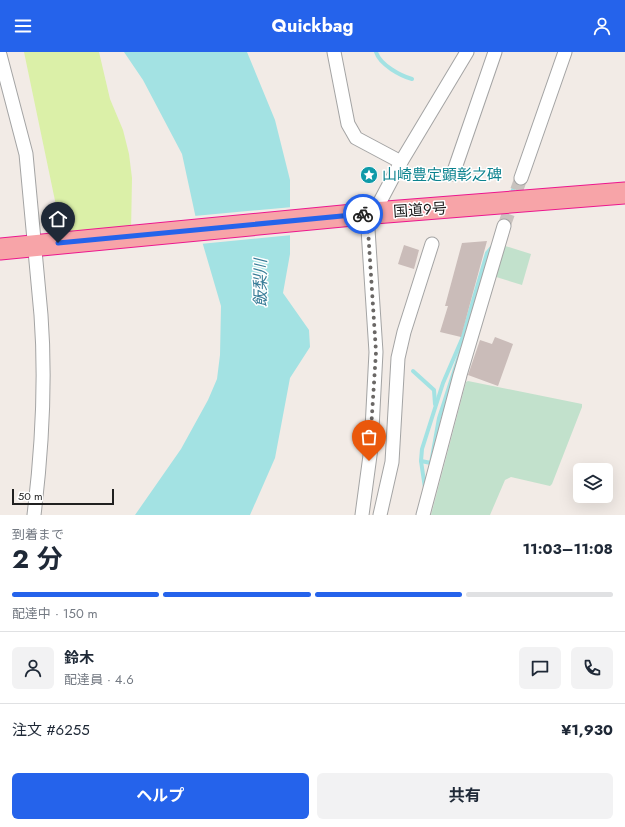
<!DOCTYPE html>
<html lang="ja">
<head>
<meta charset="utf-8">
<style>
  :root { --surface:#fff; --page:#f2f2f3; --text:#1f2937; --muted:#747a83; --line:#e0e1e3; --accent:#2563eb }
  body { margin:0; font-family:Jost,"Noto Sans JP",sans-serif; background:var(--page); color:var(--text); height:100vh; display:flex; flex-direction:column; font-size:15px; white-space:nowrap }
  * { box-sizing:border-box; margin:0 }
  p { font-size:13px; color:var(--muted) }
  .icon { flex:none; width:22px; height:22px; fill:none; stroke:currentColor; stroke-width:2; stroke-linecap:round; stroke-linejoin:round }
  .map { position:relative; height:463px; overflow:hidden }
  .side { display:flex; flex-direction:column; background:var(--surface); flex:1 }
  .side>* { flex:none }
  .controls { position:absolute; left:573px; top:411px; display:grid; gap:8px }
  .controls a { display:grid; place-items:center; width:40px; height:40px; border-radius:6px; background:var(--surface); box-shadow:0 4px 16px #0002; font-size:20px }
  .scale { position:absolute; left:12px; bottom:10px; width:102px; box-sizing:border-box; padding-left:4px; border:2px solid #202020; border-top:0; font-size:11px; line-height:14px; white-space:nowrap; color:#202020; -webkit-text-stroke:3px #fff; paint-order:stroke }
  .pin { position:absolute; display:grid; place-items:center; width:34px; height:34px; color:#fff; margin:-41px -17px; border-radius:50% 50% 50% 0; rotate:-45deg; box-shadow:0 0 4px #0007 }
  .pin .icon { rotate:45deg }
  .courier { position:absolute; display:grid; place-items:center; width:40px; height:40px; margin:-20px; border:3px solid #2563eb; border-radius:50%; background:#fff; color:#222; box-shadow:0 1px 5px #0007 }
  .summary em { font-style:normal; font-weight:700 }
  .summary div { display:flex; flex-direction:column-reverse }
  .summary { display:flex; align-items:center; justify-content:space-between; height:68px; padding:0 12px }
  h1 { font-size:26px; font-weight:700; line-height:30px }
  .bar { display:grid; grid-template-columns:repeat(4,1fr); gap:6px 4px; align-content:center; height:48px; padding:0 12px }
  .bar i { height:5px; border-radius:3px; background:var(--line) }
  .bar .selected { background:var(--accent) }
  .bar p { grid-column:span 4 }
  .line { display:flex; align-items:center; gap:10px; padding:0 12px; border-top:1px solid var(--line) }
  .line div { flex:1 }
  .round { display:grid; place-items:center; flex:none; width:42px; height:42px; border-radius:6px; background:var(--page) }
  .primary-button { display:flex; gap:8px; margin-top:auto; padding:8px 12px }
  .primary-button a { flex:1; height:46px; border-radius:6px; background:var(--accent); color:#fff; font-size:16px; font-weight:700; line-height:46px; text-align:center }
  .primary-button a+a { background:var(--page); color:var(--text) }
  header { display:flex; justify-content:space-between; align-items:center; height:52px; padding:0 12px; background:var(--accent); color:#fff; font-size:18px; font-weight:700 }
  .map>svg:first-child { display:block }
  .grass { fill:#dbf0a8 }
  .wetland { fill:#c2e1cc }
  .water { fill:#a3e2e3 }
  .pier { fill:#f2ebe6 }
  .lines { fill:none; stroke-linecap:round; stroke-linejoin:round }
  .stream { stroke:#a3e2e3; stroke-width:4 }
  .building { fill:#cabcb9 }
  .minor-tunnel { stroke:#c8c2be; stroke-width:13; stroke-dasharray:13 6; stroke-linecap:butt }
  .minor-casing { stroke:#a4a4a4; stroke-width:15 }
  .trunk-casing { stroke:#ec178e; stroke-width:23 }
  .minor { stroke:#fff; stroke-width:13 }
  .trunk { stroke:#f7a4a8; stroke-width:21 }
  .done { stroke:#6a6765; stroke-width:4; stroke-dasharray:0 7.2 }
  .route { stroke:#2563eb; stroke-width:5 }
  .labels { text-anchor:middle; stroke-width:3; stroke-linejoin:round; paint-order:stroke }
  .culture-label { font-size:15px; fill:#0d838f; stroke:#fff; text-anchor:start }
  .street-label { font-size:15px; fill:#202020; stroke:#fff }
  .water-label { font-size:16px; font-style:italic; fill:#397d98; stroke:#fff }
</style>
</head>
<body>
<header><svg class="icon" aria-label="menu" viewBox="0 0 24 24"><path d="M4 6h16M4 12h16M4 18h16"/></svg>Quickbag<svg class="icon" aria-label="person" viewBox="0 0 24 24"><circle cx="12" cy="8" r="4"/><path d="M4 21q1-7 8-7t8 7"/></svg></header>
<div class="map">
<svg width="625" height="463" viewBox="0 0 625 463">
  <rect width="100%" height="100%" fill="#f2ebe6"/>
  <!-- grass -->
  <polygon class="grass" points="24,0 99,0 110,47 123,78 129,102 132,126 131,181 63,187"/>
  <!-- wetland -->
  <g class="wetland">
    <polygon points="502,193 531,202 522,233 493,224"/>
    <polygon points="468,329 582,352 582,355 552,432 550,434 511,425 505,428 490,463 431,463 466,330"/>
  </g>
  <!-- water -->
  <g class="water">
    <polygon points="124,0 247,0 275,68 290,128 290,168 198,176 182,102 143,28"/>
    <polygon points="290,171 290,202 283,241 309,278 310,295 290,326 275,406 250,463 135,463 181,397 208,348 217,327 220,303 221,254 199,179"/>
  </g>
  <!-- pier -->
  <polygon class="pier" points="293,155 292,183 200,192 194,164"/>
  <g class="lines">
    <!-- stream -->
    <g class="stream">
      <path d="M376,0C380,13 401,24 412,27"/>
      <polyline points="511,143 518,125"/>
      <polyline points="501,171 506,157"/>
      <polyline points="413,319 434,338 435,352"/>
      <polyline points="421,409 431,411 439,366 461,298"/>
      <polyline points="425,436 421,409 422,397 443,331 462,287 487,201 492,195"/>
    </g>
  </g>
  <!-- building -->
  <g class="building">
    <polygon points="487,189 461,285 440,280 448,254 445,254 462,191"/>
    <polygon points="404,193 419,198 414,217 398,212"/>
    <polygon points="495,285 513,292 498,334 468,323 480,288 492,292"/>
  </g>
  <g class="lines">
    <!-- minor-tunnel -->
    <polyline class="minor-tunnel" points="504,174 521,126"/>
    <defs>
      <g id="minor">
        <polyline points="334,0 348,72 356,86 401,110"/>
        <path d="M0,3L26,102L41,263C46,330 42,397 34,463"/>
        <polyline points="453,122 495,0"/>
        <polyline points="521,126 565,0"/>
        <polyline points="374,161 401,110 467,0"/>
        <polyline points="362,463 371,396 376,300 367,162"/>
        <polyline points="380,463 392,410 398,306 404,280 432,192"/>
        <polyline points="423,463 460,323 504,174"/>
      </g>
      <polyline id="trunk" points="0,197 374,161 625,141"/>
    </defs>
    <!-- minor casing -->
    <use href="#minor" class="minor-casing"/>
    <!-- trunk casing -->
    <use href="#trunk" class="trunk-casing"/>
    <!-- minor -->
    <use href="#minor" class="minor"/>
    <!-- trunk -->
    <use href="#trunk" class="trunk"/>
  </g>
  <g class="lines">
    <!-- done -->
    <polyline class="done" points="363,162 367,162 376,300 369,409"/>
    <!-- route -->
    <polyline class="route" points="58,191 363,162"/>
  </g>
  <!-- icons -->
  <defs>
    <symbol id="sight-disc" viewBox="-11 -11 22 22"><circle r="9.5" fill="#0f9aa8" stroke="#fff"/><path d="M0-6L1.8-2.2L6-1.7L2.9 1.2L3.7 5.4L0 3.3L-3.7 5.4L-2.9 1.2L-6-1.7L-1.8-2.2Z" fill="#fff"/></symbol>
  </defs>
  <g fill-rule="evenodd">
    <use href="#sight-disc" x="359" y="113" width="20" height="20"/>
  </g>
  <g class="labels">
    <!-- culture labels -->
    <g class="culture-label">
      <text x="382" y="128">山崎豊定顕彰之碑</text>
    </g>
    <!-- street labels -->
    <g class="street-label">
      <text transform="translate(420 158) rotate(-4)" y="5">国道9号</text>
    </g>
    <!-- water labels -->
    <g class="water-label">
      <text transform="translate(260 231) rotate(-90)" y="6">飯梨川</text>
    </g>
  </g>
</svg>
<div class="controls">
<a><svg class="icon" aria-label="layers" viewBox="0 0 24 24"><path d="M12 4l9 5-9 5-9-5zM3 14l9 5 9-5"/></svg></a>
</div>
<div class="scale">50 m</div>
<div class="pin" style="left:369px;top:409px;background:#ea580c"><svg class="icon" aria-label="bag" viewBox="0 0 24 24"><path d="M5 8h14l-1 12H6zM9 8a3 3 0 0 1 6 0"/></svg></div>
<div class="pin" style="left:58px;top:191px;background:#1f2937"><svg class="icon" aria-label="home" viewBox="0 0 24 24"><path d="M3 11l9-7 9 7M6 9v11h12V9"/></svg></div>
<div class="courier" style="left:363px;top:162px"><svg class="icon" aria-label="bike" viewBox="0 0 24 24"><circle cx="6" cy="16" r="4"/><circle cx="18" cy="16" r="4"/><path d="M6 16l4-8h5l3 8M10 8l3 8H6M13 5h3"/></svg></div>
</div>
<section class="side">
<div class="summary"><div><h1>2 分</h1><p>到着まで</p></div><em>11:03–11:08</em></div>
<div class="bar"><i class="selected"></i><i class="selected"></i><i class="selected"></i><i></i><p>配達中 · 150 m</p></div>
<div class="line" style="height:72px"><a class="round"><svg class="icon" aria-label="person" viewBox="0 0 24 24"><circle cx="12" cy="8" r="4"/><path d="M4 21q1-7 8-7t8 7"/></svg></a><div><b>鈴木</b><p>配達員 · 4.6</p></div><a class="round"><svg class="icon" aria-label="chat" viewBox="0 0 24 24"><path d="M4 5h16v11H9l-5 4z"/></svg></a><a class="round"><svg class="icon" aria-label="phone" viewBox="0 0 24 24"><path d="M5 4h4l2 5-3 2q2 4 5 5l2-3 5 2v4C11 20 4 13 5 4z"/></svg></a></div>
<div class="line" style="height:52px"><div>注文 #6255</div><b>¥1,930</b></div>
<div class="primary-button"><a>ヘルプ</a><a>共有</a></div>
</section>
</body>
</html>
